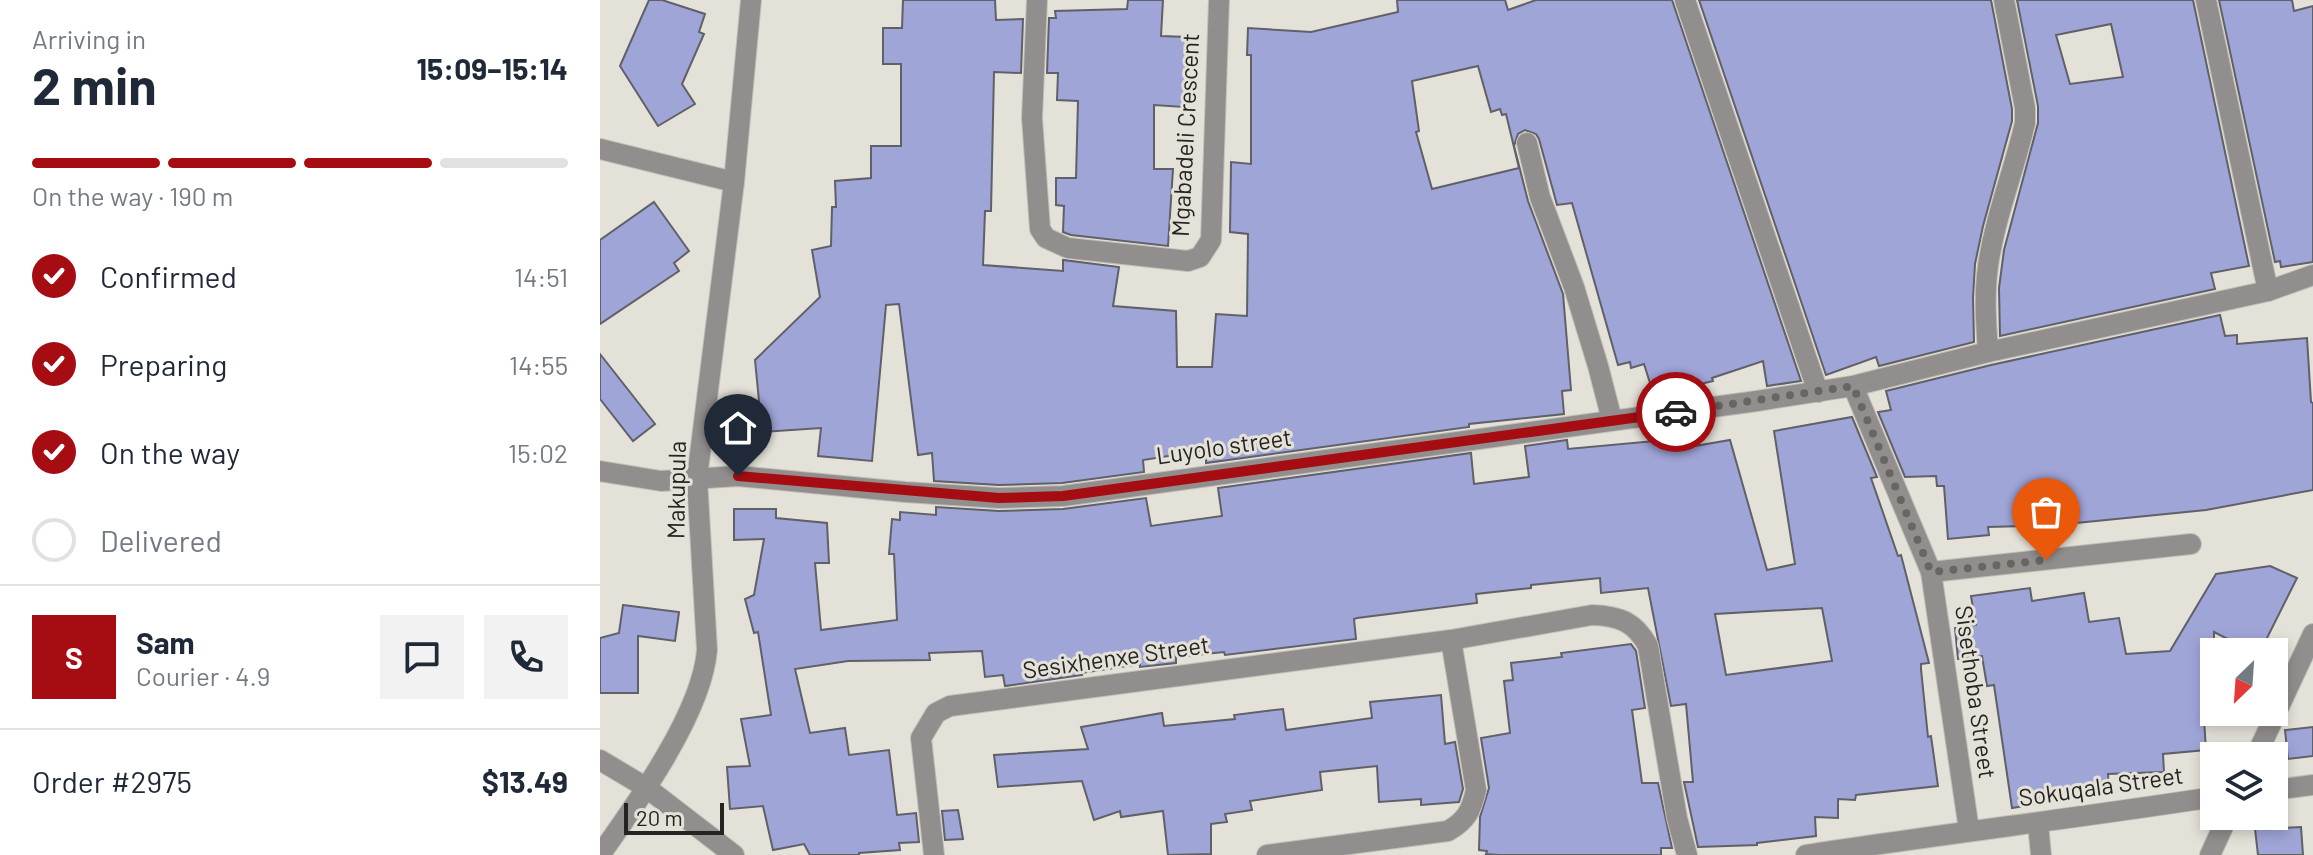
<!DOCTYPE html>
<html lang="en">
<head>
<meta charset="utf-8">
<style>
  :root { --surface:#fff; --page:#f2f2f3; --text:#1f2937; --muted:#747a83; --line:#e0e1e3; --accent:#a50d12 }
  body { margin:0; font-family:Barlow,sans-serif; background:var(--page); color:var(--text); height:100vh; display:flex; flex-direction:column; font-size:30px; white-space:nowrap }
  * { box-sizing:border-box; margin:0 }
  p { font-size:26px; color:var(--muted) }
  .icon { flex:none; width:44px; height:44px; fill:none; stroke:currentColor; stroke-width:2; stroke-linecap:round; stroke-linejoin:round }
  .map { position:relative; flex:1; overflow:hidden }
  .side { display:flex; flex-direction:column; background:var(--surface); width:600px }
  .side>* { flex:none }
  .needle { width:52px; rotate:205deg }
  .fabs { position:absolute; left:1600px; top:638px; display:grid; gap:16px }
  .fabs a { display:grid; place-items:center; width:88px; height:88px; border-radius:0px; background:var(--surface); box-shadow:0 4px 12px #0003; font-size:40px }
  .scale { position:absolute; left:24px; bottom:20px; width:100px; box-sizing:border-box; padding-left:8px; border:4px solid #252421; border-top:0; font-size:22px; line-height:28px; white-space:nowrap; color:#252421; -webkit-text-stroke:6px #e4e1d8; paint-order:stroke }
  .pin { position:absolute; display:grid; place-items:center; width:68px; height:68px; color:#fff; margin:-82px -34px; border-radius:50% 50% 50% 0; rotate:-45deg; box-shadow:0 0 8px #0007 }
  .pin .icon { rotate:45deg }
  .courier { position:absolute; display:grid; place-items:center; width:80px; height:80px; margin:-40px; border:6px solid #a50d12; border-radius:50%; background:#fff; color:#222; box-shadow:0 2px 10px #0007 }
  .head em { font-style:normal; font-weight:700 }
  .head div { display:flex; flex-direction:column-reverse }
  .head { display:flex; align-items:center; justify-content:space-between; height:136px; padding:0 32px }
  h1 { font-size:52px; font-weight:700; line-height:60px }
  .bar { display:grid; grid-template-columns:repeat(4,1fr); gap:12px 8px; align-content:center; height:96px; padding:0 32px }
  .bar i { height:10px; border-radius:6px; background:var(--line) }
  .bar .selected { background:var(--accent) }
  .bar p { grid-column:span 4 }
  .line { display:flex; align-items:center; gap:20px; padding:0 32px; border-top:2px solid var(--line) }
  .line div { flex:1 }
  .round { display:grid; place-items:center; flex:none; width:84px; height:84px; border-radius:0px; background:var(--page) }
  ol { padding:0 32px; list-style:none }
  li { display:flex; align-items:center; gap:24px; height:88px }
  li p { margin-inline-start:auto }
  li .icon { padding:8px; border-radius:50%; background:var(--accent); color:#fff; stroke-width:4 }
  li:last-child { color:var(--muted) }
  li i { width:44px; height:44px; border:4px solid var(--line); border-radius:50% }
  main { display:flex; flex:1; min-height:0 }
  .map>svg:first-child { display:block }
  .building { fill:#a0a5d8; stroke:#5f6068; stroke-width:2; fill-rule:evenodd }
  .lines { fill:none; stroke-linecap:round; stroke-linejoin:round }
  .minor-casing { stroke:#c2bfb7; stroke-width:22 }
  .minor { stroke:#928e8d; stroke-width:20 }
  .done { stroke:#686661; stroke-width:8; stroke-dasharray:0 14.4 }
  .route { stroke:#a50d12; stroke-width:10 }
  .labels { text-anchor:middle; stroke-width:6; stroke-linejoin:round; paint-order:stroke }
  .street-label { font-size:24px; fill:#252421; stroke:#e4e1d8 }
</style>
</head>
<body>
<main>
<section class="side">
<div class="head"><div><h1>2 min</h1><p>Arriving in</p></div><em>15:09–15:14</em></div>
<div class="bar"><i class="selected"></i><i class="selected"></i><i class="selected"></i><i></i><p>On the way · 190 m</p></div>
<ol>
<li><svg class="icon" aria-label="check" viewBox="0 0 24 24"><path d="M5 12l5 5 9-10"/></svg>Confirmed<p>14:51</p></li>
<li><svg class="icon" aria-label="check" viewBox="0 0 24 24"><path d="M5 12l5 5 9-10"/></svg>Preparing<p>14:55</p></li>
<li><svg class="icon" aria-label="check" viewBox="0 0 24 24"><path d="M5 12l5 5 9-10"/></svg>On the way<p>15:02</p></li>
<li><i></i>Delivered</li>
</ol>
<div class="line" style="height:144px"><b class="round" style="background:var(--accent);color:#fff">S</b><div><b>Sam</b><p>Courier · 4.9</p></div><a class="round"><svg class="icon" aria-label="chat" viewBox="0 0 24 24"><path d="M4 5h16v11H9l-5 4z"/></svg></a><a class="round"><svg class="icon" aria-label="phone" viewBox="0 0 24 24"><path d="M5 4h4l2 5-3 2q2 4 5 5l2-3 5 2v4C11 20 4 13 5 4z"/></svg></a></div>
<div class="line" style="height:104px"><div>Order #2975</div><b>$13.49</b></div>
</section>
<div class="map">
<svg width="1713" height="855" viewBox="0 0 1713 855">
  <rect width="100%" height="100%" fill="#e4e1d8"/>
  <!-- building -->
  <g class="building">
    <polygon points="49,0 62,0 105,14 99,32 104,34 82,84 95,104 58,126 20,66"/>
    <path d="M303,0H395L396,20L423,19L421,73L394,72L391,211H385L383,265L463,271V260L519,267L513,306L576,311L577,367H612L616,314L647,316L648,234L630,232L631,162L651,164V55H647L648,28L711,32L798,12L797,0H905L908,10L936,0H1072L1201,381L1167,386L1163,361L1112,378L1113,381L1088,387L1090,397L1056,402L1044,364L1031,368L1030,362L1018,365L972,203L957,205L939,139L936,134L925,130L918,134L914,146L928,201L963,294L971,390L962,391L964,414L869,424V427L606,463V450L543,460L544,472L462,483L399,485L334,481L332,453L318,455L299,304L286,305L272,461L218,456L221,428L162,432L155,360L220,297L212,250L231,246L232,207H236L235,181L271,178V146H301V64H283V28H302ZM878,66L891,112L900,109L902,115L906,114L919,168L832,189L816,132L819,131L812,81Z"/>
    <polygon points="528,0 563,0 561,36 587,37 584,107 554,105 554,169 573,169 568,246 471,235 463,232 464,206 456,205 456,178 476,178 478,101 457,100 458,73 447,73 449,18 456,18 455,11 527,9"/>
    <polygon points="1099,0 1391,0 1412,109 1412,121 1383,226 1375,264 1373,298 1374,342 1279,366 1276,357 1226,375"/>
    <path d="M1417,0H1593L1649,266L1611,273L1615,289L1400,336L1399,288L1404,250L1438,123V106ZM1511,24L1523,77L1470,84L1456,35Z"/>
    <polygon points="1619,0 1692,0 1694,11 1713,6 1713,262 1681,267 1680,261 1675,262"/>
    <polygon points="54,202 89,251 74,263 79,271 0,324 0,240"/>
    <polygon points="1620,315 1625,336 1637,335 1637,344 1707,338 1711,402 1713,403 1713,490 1606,510 1456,525 1388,527 1389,535 1348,539 1344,486 1337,486 1336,476 1305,477 1278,412 1291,410 1286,391 1391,365"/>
    <polygon points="0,354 55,424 33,441 0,399"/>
    <path d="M1252,417L1277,477L1271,478L1298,556L1301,555L1329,663L1321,664V669L1328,737L1331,736L1338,786L1256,795L1255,800L1238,799V818L1215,817L1216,836L1157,843V845L1098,847L1084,782H1093L1086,704L1071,706L1048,588L1001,593L1000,578L931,585V588L876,594L877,603L757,618L754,619L756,639L625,655L624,652L576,657V663L540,667V664L481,673L482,675L405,686L403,675L385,677L382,651L329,653L330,660L248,661L195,669L210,733L245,728L249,755L289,750L297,815L316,813L319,842L299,843L300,850L259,853V855H210L204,844L173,850L163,806L130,809L127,767L150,766L141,719L171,715L158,632L154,633L145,599L154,595L164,539L134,540V509H176V518L227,523L229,563H215L221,630L297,620L294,554H289L292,519L300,520V512L336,515V507L399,511L463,509L546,498L551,526L622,516L618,488L871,453L874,484L929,477L925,446L967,440L968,449L1087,438L1089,447L1130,440L1167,570L1195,564L1174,431ZM1222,608L1232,661L1126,675L1115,614Z"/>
    <polygon points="1670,566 1697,578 1660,652 1653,652 1614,632 1614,687 1602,688 1606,750 1563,754 1564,772 1508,774 1509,794 1453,799 1453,801 1412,808 1394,685 1387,686 1382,656 1358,659 1355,628 1376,625 1371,596 1430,588 1432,601 1484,593 1489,622 1519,618 1526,654 1570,651 1616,574"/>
    <polygon points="23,605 79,612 75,641 38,636 38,693 0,693 0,638 19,633"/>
    <polygon points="1031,644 1036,651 1045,708 1032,710 1042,783 1058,783 1072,848 1061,848 1061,855 898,855 886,854 887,851 879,850 880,817 889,788 881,738 910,733 904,681 913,680 911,663 962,657 961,653"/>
    <polygon points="841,695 845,744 855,742 863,789 859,802 821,805 821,799 779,802 777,766 720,772 722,790 650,801 652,810 625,814 627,822 611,824 611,854 568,855 563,811 521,817 520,811 494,820 482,781 398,787 394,755 488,749 481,727 562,713 564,726 635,719 634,715 683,709 686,730 772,718 770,702"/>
    <polygon points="1713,727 1713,756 1688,759 1685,730"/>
    <polygon points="358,810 363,839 345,840 342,811"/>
    <polygon points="1701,827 1703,855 1658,855 1655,829"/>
  </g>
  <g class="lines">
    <defs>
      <g id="minor">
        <polyline points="437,0 432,118 440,229 446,238 468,248 588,261 600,257 611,240 619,0"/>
        <polyline points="1085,0 1218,392"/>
        <polyline points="1606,0 1668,291"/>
        <polyline points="927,143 940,197 974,287 998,366 1012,420"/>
        <polyline points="0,149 134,182"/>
        <path d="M1388,352C1386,324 1384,295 1388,266C1395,217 1414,171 1425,123V108L1404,0"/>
        <polyline points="1253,386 1331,572 1369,830"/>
        <polyline points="0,471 61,481 138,476 305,492 399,498 463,496 1157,401 1253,386 1388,352 1668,291 1713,275"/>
        <polyline points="1331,572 1591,544"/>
        <polyline points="1656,756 1713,634"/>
        <polyline points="0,760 47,788 134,855"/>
        <polyline points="1674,790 1713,785"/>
        <polyline points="1438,824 1441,855"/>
        <path d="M0,855C37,803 102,713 107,650L97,478L134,182L151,0"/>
        <path d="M334,855L321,738L336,713L350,706L851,640L992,615C1020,616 1035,622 1048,646L1077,818L1087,855"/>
        <path d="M667,855L848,831C867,820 871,811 876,790L851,640"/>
        <path d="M1206,855C1342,834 1478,818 1614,797"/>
        <polyline points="1610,855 1628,816"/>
      </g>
    </defs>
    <!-- minor casing -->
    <use href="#minor" class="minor-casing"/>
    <!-- minor -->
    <use href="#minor" class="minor"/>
  </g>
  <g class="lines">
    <!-- done -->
    <polyline class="done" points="1076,412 1253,386 1331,572 1446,560"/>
    <!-- route -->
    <polyline class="route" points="138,476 399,498 463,496 1076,412"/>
  </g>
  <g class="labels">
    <!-- street labels -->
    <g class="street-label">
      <text transform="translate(586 135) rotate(-87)" y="8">Mgabadeli Crescent</text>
      <text transform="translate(624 447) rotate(-8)" y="8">Luyolo street</text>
      <text transform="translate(77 490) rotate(-89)" y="8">Makupula</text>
      <text transform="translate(516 658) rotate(-8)" y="8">Sesixhenxe Street</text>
      <text transform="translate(1375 692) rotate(82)" y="8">Sisethoba Street</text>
      <text transform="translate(1501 787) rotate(-8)" y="8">Sokuqala Street</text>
    </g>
  </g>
</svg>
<div class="fabs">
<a><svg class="needle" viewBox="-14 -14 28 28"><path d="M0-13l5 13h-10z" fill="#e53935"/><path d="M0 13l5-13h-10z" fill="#747a83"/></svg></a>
<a><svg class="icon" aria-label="layers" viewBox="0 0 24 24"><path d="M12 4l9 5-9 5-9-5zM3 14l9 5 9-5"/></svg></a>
</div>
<div class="scale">20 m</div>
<div class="pin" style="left:1446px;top:560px;background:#ea580c"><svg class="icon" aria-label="bag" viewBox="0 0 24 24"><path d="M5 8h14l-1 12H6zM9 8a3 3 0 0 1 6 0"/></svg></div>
<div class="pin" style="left:138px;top:476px;background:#1f2937"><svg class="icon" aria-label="home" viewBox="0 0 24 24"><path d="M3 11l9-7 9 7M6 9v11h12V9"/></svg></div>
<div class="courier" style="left:1076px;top:412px"><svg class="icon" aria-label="car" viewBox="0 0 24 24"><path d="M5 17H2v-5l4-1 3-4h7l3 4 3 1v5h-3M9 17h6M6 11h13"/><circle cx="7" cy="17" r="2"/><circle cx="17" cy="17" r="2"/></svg></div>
</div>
</main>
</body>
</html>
